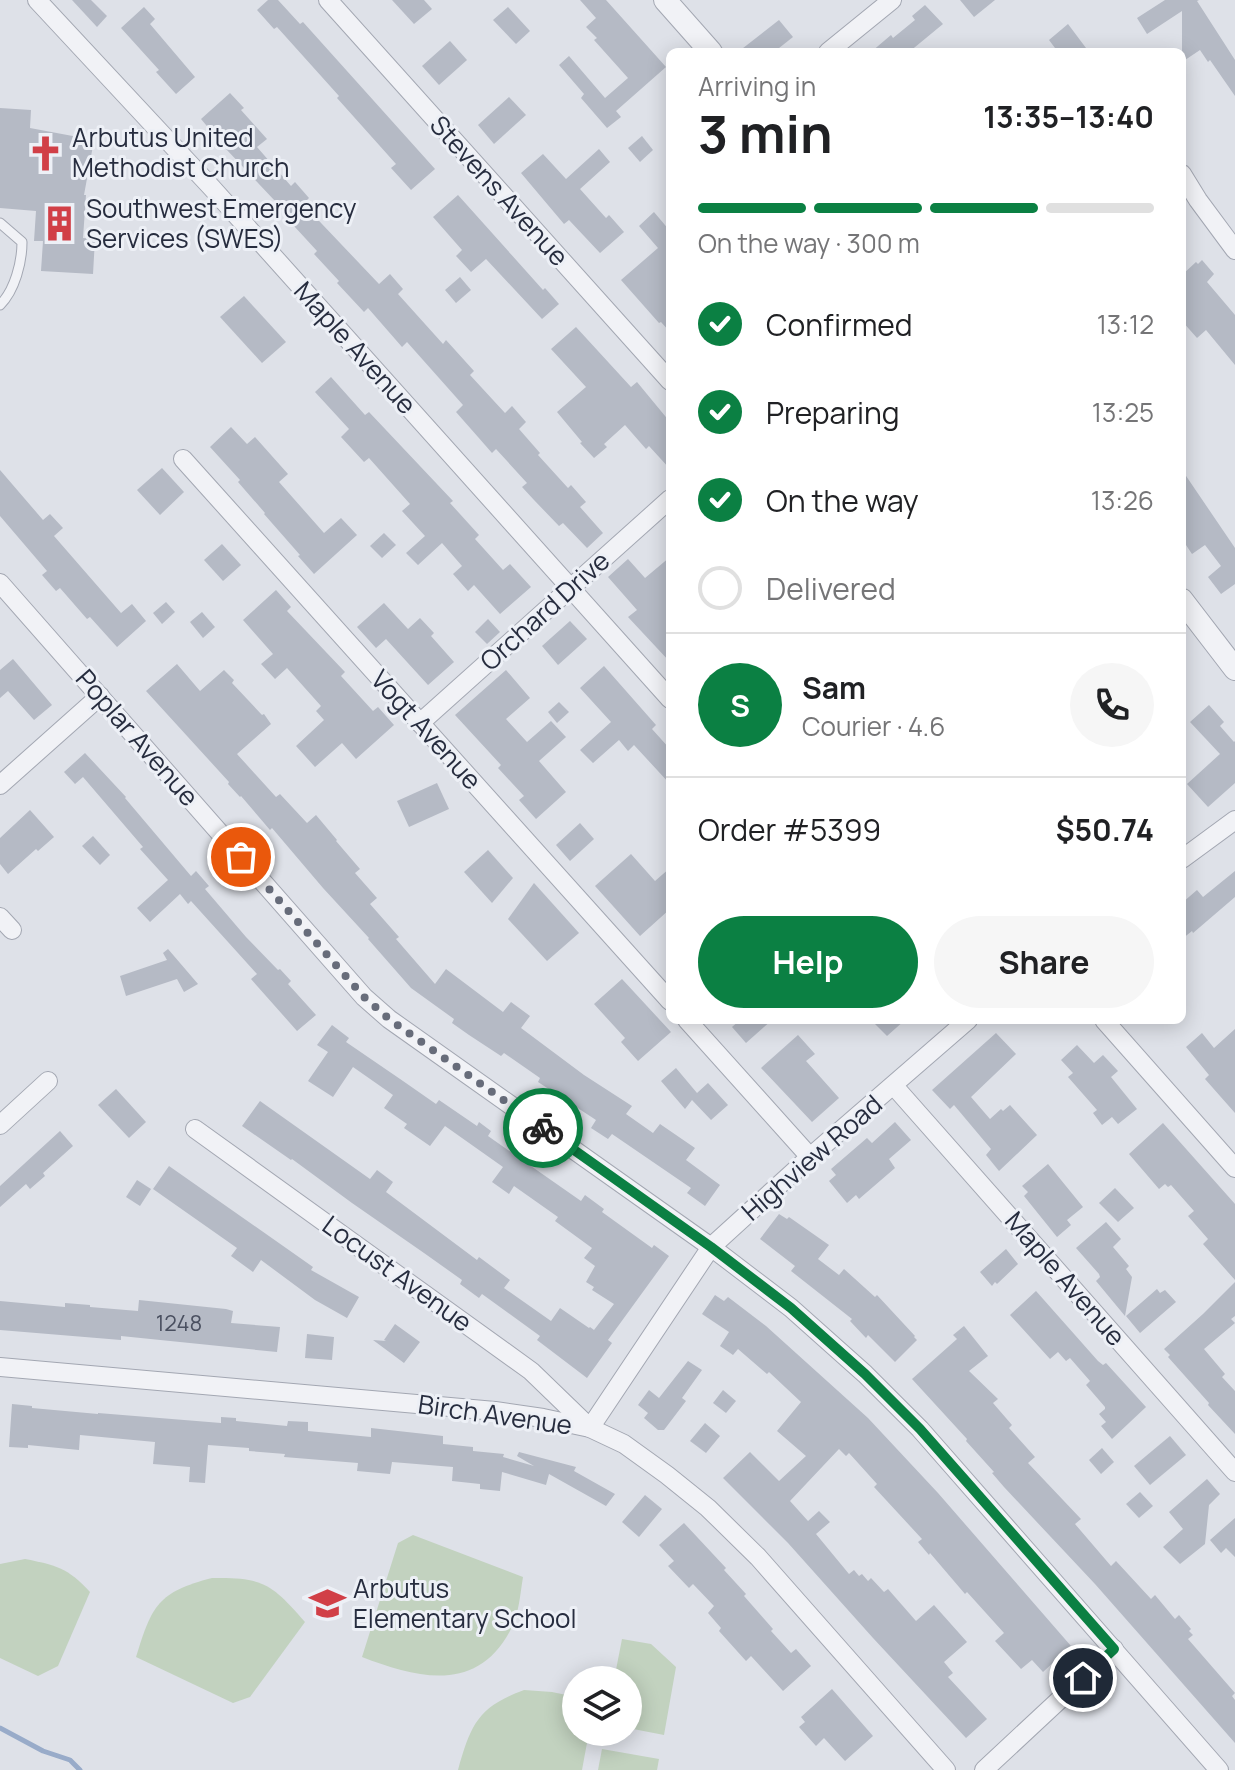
<!DOCTYPE html>
<html lang="en">
<head>
<meta charset="utf-8">
<style>
  :root { --surface:#fff; --page:#f6f6f6; --text:#202124; --muted:#757577; --line:#e0e0e0; --accent:#0b8043 }
  body { margin:0; font-family:Manrope,sans-serif; background:var(--page); color:var(--text); height:100vh; display:flex; flex-direction:column; font-size:30px; white-space:nowrap }
  * { box-sizing:border-box; margin:0 }
  p { font-size:26px; color:var(--muted) }
  .icon { flex:none; width:44px; height:44px; fill:none; stroke:currentColor; stroke-width:2; stroke-linecap:round; stroke-linejoin:round }
  .map { position:relative; flex:1; overflow:hidden }
  .sheet { position:absolute; left:666px; top:48px; width:520px; height:976px; display:flex; flex-direction:column; background:var(--surface); border-radius:12px; box-shadow:0 4px 20px #0003 }
  .sheet>* { flex:none }
  .buttons { position:absolute; left:562px; top:1666px; display:grid; gap:16px }
  .buttons a { display:grid; place-items:center; width:80px; height:80px; border-radius:50%; background:var(--surface); box-shadow:0 4px 20px #0003; font-size:40px }
  .pin { position:absolute; display:grid; place-items:center; width:68px; height:68px; color:#fff; margin:-34px; border:4px solid #fff; border-radius:50%; box-shadow:0 2px 8px #0007 }
  .courier { position:absolute; display:grid; place-items:center; width:80px; height:80px; margin:-40px; border:6px solid #0b8043; border-radius:50%; background:#fff; color:#222; box-shadow:0 2px 10px #0007 }
  .head em { font-style:normal; font-weight:700 }
  .head div { display:flex; flex-direction:column-reverse }
  .head { display:flex; align-items:center; justify-content:space-between; height:136px; padding:0 32px }
  h1 { font-size:52px; font-weight:700; line-height:60px }
  .bar { display:grid; grid-template-columns:repeat(4,1fr); gap:12px 8px; align-content:center; height:96px; padding:0 32px }
  .bar i { height:10px; border-radius:6px; background:var(--line) }
  .bar .current { background:var(--accent) }
  .bar p { grid-column:span 4 }
  .line { display:flex; align-items:center; gap:20px; padding:0 32px; border-top:2px solid var(--line) }
  .line div { flex:1 }
  .round { display:grid; place-items:center; flex:none; width:84px; height:84px; border-radius:42px; background:var(--page) }
  ol { padding:0 32px; list-style:none }
  li { display:flex; align-items:center; gap:24px; height:88px }
  li p { margin-inline-start:auto }
  li .icon { padding:8px; border-radius:50%; background:var(--accent); color:#fff; stroke-width:4 }
  li:last-child { color:var(--muted) }
  li i { width:44px; height:44px; border:4px solid var(--line); border-radius:50% }
  .button { display:flex; gap:16px; margin-top:auto; padding:16px 32px }
  .button a { flex:1; height:92px; border-radius:48px; background:var(--accent); color:#fff; font-size:32px; font-weight:700; line-height:92px; text-align:center }
  .button a+a { background:var(--page); color:var(--text) }
  .map>svg:first-child { display:block }
  .green { fill:#c2d2bf }
  .lines { fill:none; stroke-linecap:round; stroke-linejoin:round }
  .stream { stroke:#98abc9; stroke-width:5 }
  .building { fill:#b5bac5 }
  .service-casing { stroke:#a3a7b2; stroke-width:11 }
  .minor-casing { stroke:#a3a7b2; stroke-width:20 }
  .tertiary-casing { stroke:#a3a7b2; stroke-width:24 }
  .service { stroke:#f1f2f6; stroke-width:9 }
  .minor { stroke:#f1f2f6; stroke-width:18 }
  .tertiary { stroke:#f1f2f6; stroke-width:22 }
  .done { stroke:#676c7a; stroke-width:8; stroke-dasharray:0 14.4 }
  .route { stroke:#0b8043; stroke-width:10 }
  .labels { text-anchor:middle; stroke-width:6; stroke-linejoin:round; paint-order:stroke }
  .number-label { font-size:22px; fill:#4a5060 }
  .poi-label { font-size:26px; fill:#272d3f; stroke:#edf0f6; text-anchor:start }
  .street-label { font-size:26px; fill:#272d3f; stroke:#edf0f6 }
</style>
</head>
<body>
<div class="map">
<svg width="1235" height="1770" viewBox="0 0 1235 1770">
  <rect width="100%" height="100%" fill="#dee1e8"/>
  <!-- green -->
  <g class="green">
    <path d="M413,1535L523,1577C520,1595 519,1615 510,1631C476,1694 417,1678 362,1657L398,1543Z"/>
    <path d="M25,1559C56,1565 68,1568 90,1592L58,1666L38,1676L0,1658V1564Z"/>
    <path d="M212,1578C263,1577 272,1584 305,1622L250,1697L233,1703L136,1657C152,1605 158,1592 212,1578Z"/>
    <polygon points="622,1639 651,1644 676,1667 664,1735 628,1728 628,1680 614,1680"/>
    <path d="M524,1690L552,1692L576,1697V1732H589L582,1770H458C471,1724 478,1707 524,1690Z"/>
    <polygon points="602,1749 659,1759 657,1770 598,1770"/>
  </g>
  <g class="lines">
    <!-- stream -->
    <polyline class="stream" points="0,1728 43,1751 70,1760 80,1770"/>
  </g>
  <!-- building -->
  <g class="building">
    <polygon points="72,0 91,0 107,16 97,27"/>
    <polygon points="268,0 278,0 300,24 303,22 435,169 411,190 391,168 396,164 337,98 339,96 277,27 274,29 257,10"/>
    <polygon points="392,0 424,0 432,9 414,24"/>
    <polygon points="580,0 606,0 666,67 616,111 621,117 607,128 581,98 584,94 559,65 569,56 605,98 628,78 594,40 597,38 586,27 596,18"/>
    <polygon points="960,0 995,0 974,17"/>
    <polygon points="1165,0 1199,0 1197,1 1235,60 1235,96 1210,60 1208,62 1200,50 1182,62 1182,11 1147,34 1137,18"/>
    <polygon points="925,5 943,24 909,52 871,52 891,35 893,38 915,20 912,16"/>
    <polygon points="144,7 155,19 150,24 195,77 176,94 156,72 159,70 121,28"/>
    <polygon points="508,7 530,31 516,44 493,20"/>
    <polygon points="779,20 793,37 774,52 738,52"/>
    <polygon points="1068,24 1089,52 1058,52 1049,40"/>
    <polygon points="450,41 467,60 439,85 422,66"/>
    <polygon points="230,93 244,108 241,110 267,139 257,147 291,186 295,182 309,198 303,204 379,284 390,274 403,289 398,294 443,344 446,340 474,371 470,375 505,413 512,406 526,422 519,429 540,453 538,455 568,488 571,485 586,502 580,507 603,533 587,548 563,523 559,526 534,500 522,487 527,483 496,449 492,453 478,437 456,412 463,405 407,342 402,347 368,308 364,312 337,283 339,281 314,254 317,251 294,226 295,225 275,201 226,149 201,119"/>
    <polygon points="509,97 526,115 494,144 478,125"/>
    <polygon points="0,108 31,110 30,128 94,140 84,195 86,195 83,238 95,239 93,274 41,271 43,241 34,241 36,211 0,208"/>
    <polygon points="642,136 653,150 640,162 628,148"/>
    <polygon points="599,149 610,162 580,189 606,218 609,215 624,232 600,253 569,220 564,224 521,173 543,154 566,179"/>
    <polygon points="458,195 543,290 545,288 559,304 542,319 486,259 471,272 456,256 462,250 433,217"/>
    <polygon points="654,212 670,231 670,332 661,322 659,323 621,280 658,248 639,226"/>
    <polygon points="1202,260 1214,274 1207,282 1235,315 1235,365 1206,330 1197,338 1182,321 1182,275 1196,262 1198,264"/>
    <polygon points="460,277 471,290 456,303 445,290"/>
    <polygon points="244,296 286,342 262,363 220,317"/>
    <polygon points="576,327 631,387 637,382 670,422 670,469 649,446 646,449 625,425 604,444 607,447 594,458 580,443 582,442 557,412 586,387 551,349"/>
    <polygon points="331,377 365,415 369,412 453,501 450,503 479,535 475,539 503,570 510,564 531,587 500,614 474,585 468,591 453,574 462,566 442,543 418,565 406,553 425,536 402,511 410,504 369,458 364,462 341,437 349,429 315,392"/>
    <polygon points="231,427 247,444 255,437 288,474 279,482 324,533 341,518 357,535 314,574 298,556 300,555 264,514 265,513 238,482 240,480 210,447"/>
    <polygon points="162,468 184,492 160,515 137,490"/>
    <polygon points="0,470 43,520 50,514 63,528 54,536 121,613 132,604 146,621 117,647 90,617 87,619 60,588 56,591 42,575 47,571 0,516"/>
    <polygon points="1182,470 1235,548 1235,584 1221,594 1208,577 1221,566 1205,545 1192,554 1182,539"/>
    <polygon points="384,533 396,545 382,558 370,546"/>
    <polygon points="222,544 241,565 223,581 204,560"/>
    <polygon points="670,557 670,662 628,617 637,610 608,577 628,559 645,578"/>
    <polygon points="276,590 291,607 287,611 345,672 341,676 373,711 378,707 394,725 356,759 342,743 315,767 296,746 324,720 316,711 321,706 287,668 275,679 261,664 273,654 243,620"/>
    <polygon points="166,602 175,612 162,624 153,613"/>
    <polygon points="384,603 408,629 420,618 434,633 431,636 454,662 428,685 386,639 376,648 357,627"/>
    <polygon points="202,612 215,627 203,638 190,622"/>
    <polygon points="488,619 500,632 487,644 475,632"/>
    <polygon points="570,621 587,639 558,665 542,646"/>
    <polygon points="13,659 52,705 34,720 8,691 0,698 0,670"/>
    <polygon points="177,664 200,691 224,670 234,680 232,683 262,715 264,714 271,724 237,754 276,797 280,794 307,823 316,815 337,840 336,841 360,869 355,873 377,898 370,904 399,937 396,939 435,984 446,969 503,1012 511,1002 530,1016 521,1028 584,1075 632,1106 626,1114 653,1133 660,1124 695,1148 686,1160 720,1185 705,1206 687,1193 691,1188 612,1134 608,1139 591,1128 596,1120 538,1082 540,1078 504,1053 501,1056 469,1035 452,1023 454,1019 411,988 368,939 369,938 323,888 272,828 270,830 241,796 240,797 228,784 229,782 146,691"/>
    <polygon points="604,666 656,725 652,729 670,749 670,784 634,745 628,751 619,740 593,763 580,750 611,722 580,688"/>
    <polygon points="506,670 530,698 506,719 527,742 551,721 566,737 539,761 566,792 536,819 519,800 524,796 498,768 501,765 455,715"/>
    <polygon points="559,702 569,712 557,723 548,712"/>
    <polygon points="1209,705 1224,722 1220,726 1234,742 1235,741 1235,783 1208,807 1187,784 1220,754 1190,722"/>
    <polygon points="85,753 126,797 125,798 191,876 196,871 209,886 205,889 246,937 278,970 280,969 291,981 288,984 316,1015 297,1031 251,979 257,974 191,901 188,904 180,894 150,922 137,908 168,880 140,849 143,847 83,777 75,784 64,772"/>
    <polygon points="437,783 449,809 409,827 397,801"/>
    <polygon points="30,810 54,837 38,851 36,849 8,874 0,864 0,838"/>
    <polygon points="580,823 594,839 570,861 556,845"/>
    <polygon points="93,836 110,855 100,865 82,846"/>
    <polygon points="488,850 513,878 492,903 464,872"/>
    <polygon points="631,854 655,881 670,868 670,909 640,936 595,886"/>
    <polygon points="1235,871 1235,897 1193,933 1192,931 1182,939 1182,903 1197,890 1203,897"/>
    <polygon points="534,883 579,933 547,961 508,919"/>
    <polygon points="168,949 198,984 184,992 177,979 126,996 120,976 167,960 163,953"/>
    <polygon points="622,979 671,1032 638,1061 621,1042 625,1038 594,1004"/>
    <polygon points="740,1020 772,1020 746,1043 732,1027"/>
    <polygon points="871,1020 905,1020 887,1036"/>
    <polygon points="332,1025 349,1038 346,1042 403,1081 436,1104 439,1100 477,1126 479,1122 491,1131 488,1136 581,1201 585,1195 604,1209 602,1212 652,1248 654,1245 669,1256 608,1340 612,1343 587,1378 537,1340 540,1336 482,1294 479,1298 460,1284 462,1280 424,1253 352,1203 292,1159 291,1160 242,1126 260,1101 370,1179 377,1170 393,1182 386,1192 477,1260 479,1257 510,1280 504,1288 551,1321 560,1308 589,1328 590,1327 594,1330 614,1304 592,1290 594,1287 586,1282 595,1266 584,1258 592,1248 555,1221 558,1217 514,1186 509,1194 492,1182 503,1167 445,1126 430,1146 404,1128 407,1124 384,1108 393,1095 353,1067 333,1097 308,1081 328,1052 317,1045"/>
    <polygon points="1235,1029 1235,1113 1205,1079 1209,1075 1186,1047 1202,1033 1214,1048"/>
    <polygon points="996,1033 1016,1054 971,1097 990,1119 1001,1109 1003,1111 1010,1105 1037,1135 999,1171 986,1155 991,1149 954,1105 950,1109 932,1090"/>
    <polygon points="798,1035 815,1054 806,1061 839,1098 812,1122 761,1068"/>
    <polygon points="1077,1045 1094,1063 1103,1055 1118,1071 1111,1077 1137,1109 1118,1124 1112,1117 1102,1125 1093,1113 1097,1110 1068,1077 1073,1073 1061,1060"/>
    <polygon points="676,1068 697,1093 708,1083 728,1105 711,1120 692,1100 685,1109 661,1081"/>
    <polygon points="116,1089 146,1122 129,1138 98,1105"/>
    <polygon points="895,1122 911,1140 889,1159 895,1168 859,1199 856,1195 847,1203 829,1181 836,1175 831,1169 867,1138 872,1143"/>
    <polygon points="1163,1123 1235,1204 1235,1280 1203,1244 1208,1239 1188,1216 1194,1211 1171,1185 1168,1187 1165,1184 1159,1189 1129,1154"/>
    <polygon points="60,1131 73,1146 43,1173 45,1176 30,1189 26,1184 0,1207 0,1186"/>
    <polygon points="1048,1164 1083,1207 1067,1220 1071,1225 1057,1237 1024,1196 1028,1192 1022,1186"/>
    <polygon points="169,1166 313,1267 311,1270 359,1297 347,1318 315,1300 261,1260 253,1272 231,1256 237,1248 153,1189"/>
    <polygon points="137,1180 151,1189 140,1206 126,1197"/>
    <polygon points="1115,1188 1134,1208 1118,1222 1099,1203"/>
    <polygon points="779,1214 787,1219 789,1217 829,1245 818,1259 839,1275 844,1269 875,1297 877,1295 915,1336 914,1337 917,1340 895,1362 868,1335 866,1338 850,1321 852,1319 791,1271 795,1266 760,1239"/>
    <polygon points="1106,1222 1121,1239 1113,1247 1129,1266 1126,1269 1132,1277 1125,1316 1096,1281 1100,1277 1099,1274 1076,1248"/>
    <polygon points="1006,1249 1018,1264 997,1284 995,1282 992,1286 980,1272"/>
    <polygon points="1235,1282 1235,1316 1231,1319 1235,1323 1204,1349 1225,1374 1222,1377 1235,1391 1235,1434 1208,1405 1209,1403 1168,1357 1170,1355 1164,1349 1203,1314"/>
    <polygon points="1157,1289 1160,1293 1165,1290 1176,1302 1140,1333 1126,1316"/>
    <polygon points="1036,1291 1098,1361 1103,1365 1106,1363 1146,1407 1112,1439 1101,1426 1106,1422 1099,1414 1105,1409 1105,1407 1086,1385 1090,1381 1070,1358 1066,1361 1058,1352 1050,1359 1010,1315"/>
    <polygon points="715,1295 724,1301 728,1297 766,1326 868,1418 938,1493 1071,1646 1043,1672 1032,1660 1021,1669 995,1641 1004,1633 967,1592 965,1594 930,1553 929,1555 918,1542 922,1539 874,1487 877,1484 849,1453 846,1456 839,1449 790,1501 808,1521 819,1511 830,1522 816,1534 849,1574 854,1570 859,1576 862,1574 868,1581 871,1578 884,1592 888,1589 916,1621 934,1605 967,1642 944,1662 953,1673 948,1677 987,1719 966,1738 873,1638 788,1543 723,1478 750,1452 779,1481 806,1456 777,1431 801,1402 769,1372 767,1374 738,1349 733,1355 720,1346 729,1332 702,1314"/>
    <polygon points="139,1300 226,1309 233,1311 231,1323 280,1327 277,1352 121,1336 121,1340 0,1330 0,1301 65,1307 65,1303 90,1305 90,1307 138,1311"/>
    <polygon points="395,1324 420,1342 404,1363 373,1340 386,1341 384,1340"/>
    <polygon points="964,1326 988,1356 969,1371 998,1399 993,1403 1012,1425 1009,1428 1035,1457 1028,1463 1081,1519 1075,1524 1111,1566 1116,1561 1151,1599 1155,1595 1175,1619 1179,1615 1191,1629 1189,1631 1193,1635 1188,1639 1235,1693 1232,1696 1235,1700 1235,1743 1095,1584 1004,1487 992,1473 994,1472 966,1441 967,1439 912,1379 957,1339 953,1335"/>
    <polygon points="307,1334 334,1337 332,1360 305,1358"/>
    <polygon points="688,1361 702,1370 682,1398 686,1401 664,1430 658,1430 644,1418 648,1413 638,1405 649,1390 659,1398"/>
    <polygon points="723,1390 736,1401 726,1413 713,1403"/>
    <polygon points="12,1404 32,1406 32,1408 98,1414 98,1413 221,1423 221,1417 236,1418 236,1421 287,1426 288,1421 308,1422 308,1431 371,1437 371,1428 443,1436 443,1444 473,1447 473,1451 504,1454 503,1457 534,1466 517,1456 519,1452 576,1467 574,1471 615,1494 606,1506 549,1474 546,1485 502,1472 500,1491 480,1489 480,1484 452,1481 453,1467 392,1462 390,1474 357,1471 358,1463 284,1457 285,1454 249,1451 249,1448 208,1445 205,1483 189,1482 190,1467 153,1464 155,1442 80,1435 79,1450 28,1445 28,1448 9,1447"/>
    <polygon points="705,1423 720,1436 706,1453 690,1441"/>
    <polygon points="1170,1436 1186,1455 1150,1485 1134,1466"/>
    <polygon points="1102,1448 1114,1462 1101,1474 1089,1460"/>
    <polygon points="1207,1479 1220,1494 1209,1505 1205,1544 1180,1564 1163,1547 1183,1529 1169,1512"/>
    <polygon points="1140,1492 1153,1506 1139,1518 1126,1504"/>
    <polygon points="645,1495 662,1509 639,1537 622,1522"/>
    <polygon points="1235,1518 1235,1557 1226,1548 1221,1553 1210,1540"/>
    <polygon points="684,1523 726,1568 724,1570 746,1594 744,1596 773,1629 771,1631 791,1653 796,1649 811,1666 783,1691 751,1656 746,1661 719,1631 721,1628 708,1613 714,1606 693,1584 689,1588 668,1566 674,1561 659,1545"/>
    <polygon points="832,1689 873,1736 845,1761 824,1738 816,1746 799,1727 805,1722 801,1717"/>
  </g>
  <g class="lines">
    <defs>
      <path id="service" d="M0,223L22,242C22,262 15,290 0,305"/>
      <g id="minor">
        <polyline points="37,0 212,188 670,699"/>
        <polyline points="328,0 670,381"/>
        <polyline points="828,52 892,0"/>
        <polyline points="1182,174 1198,200 1235,250"/>
        <polyline points="183,459 670,1001"/>
        <polyline points="0,583 364,997 389,1019 711,1247 791,1308 865,1374 920,1429 1219,1770"/>
        <polyline points="420,723 670,499"/>
        <polyline points="0,785 100,696"/>
        <polyline points="1182,859 1235,820"/>
        <polyline points="0,917 12,930"/>
        <polyline points="687,1020 810,1157"/>
        <polyline points="1104,1020 1235,1168"/>
        <polyline points="894,1086 1235,1472"/>
        <polyline points="0,1125 48,1081"/>
        <polyline points="195,1129 531,1371 590,1428 711,1247 810,1157 968,1020"/>
        <polyline points="0,1367 495,1411 543,1418 590,1428 624,1444 667,1475 708,1508 758,1557 946,1770"/>
        <polyline points="984,1770 1114,1649"/>
      </g>
      <g id="tertiary">
        <polyline points="665,0 711,52"/>
        <polyline points="1182,600 1235,669"/>
      </g>
    </defs>
    <!-- service casing -->
    <use href="#service" class="service-casing"/>
    <!-- minor casing -->
    <use href="#minor" class="minor-casing"/>
    <!-- tertiary casing -->
    <use href="#tertiary" class="tertiary-casing"/>
    <!-- service -->
    <use href="#service" class="service"/>
    <!-- minor -->
    <use href="#minor" class="minor"/>
    <!-- tertiary -->
    <use href="#tertiary" class="tertiary"/>
  </g>
  <g class="lines">
    <!-- done -->
    <polyline class="done" points="241,857 364,997 389,1019 543,1128"/>
    <!-- route -->
    <polyline class="route" points="543,1128 711,1247 791,1308 865,1374 920,1429 1114,1649 1083,1678"/>
  </g>
  <!-- icons -->
  <defs>
    <symbol id="church-bare" viewBox="-9 -9 18 18"><path d="M-1.2-6h2.4v3.5h3.3v2.4h-3.3V6h-2.4V-.1h-3.3v-2.4h3.3Z" fill="#d13f47" stroke="#edf0f6" stroke-width="2.5" paint-order="stroke"/></symbol>
    <symbol id="building-bare" viewBox="-9 -9 18 18"><path d="M-4-6H4V6H1V3H-1V6H-4ZM-2.5-4.3h1.7v1.8h-1.7ZM.8-4.3h1.7v1.8H.8ZM-2.5-1h1.7V.8h-1.7ZM.8-1h1.7V.8H.8Z" fill="#d13f47" stroke="#edf0f6" stroke-width="2.5" paint-order="stroke"/></symbol>
    <symbol id="school-bare" viewBox="-9 -9 18 18"><path d="M0-5L7-2L0 1L-7-2ZM-4 1L0 2.5L4 1V4Q0 6-4 4Z" fill="#d13f47" stroke="#edf0f6" stroke-width="2.5" paint-order="stroke"/></symbol>
  </defs>
  <g fill-rule="evenodd">
    <use href="#church-bare" x="20" y="128" width="51" height="51"/>
    <use href="#building-bare" x="34" y="198" width="51" height="51"/>
    <use href="#school-bare" x="302" y="1578" width="51" height="51"/>
  </g>
  <g class="labels">
    <!-- number labels -->
    <g class="number-label">
      <text x="179" y="1331">1248</text>
    </g>
    <!-- poi labels -->
    <g class="poi-label">
      <text x="72" y="147">Arbutus United<tspan x="72" dy="30">Methodist Church</tspan></text>
      <text x="86" y="218">Southwest Emergency<tspan x="86" dy="30">Services (SWES)</tspan></text>
      <text x="353" y="1598">Arbutus<tspan x="353" dy="30">Elementary School</tspan></text>
    </g>
    <!-- street labels -->
    <g class="street-label">
      <text transform="translate(499 191) rotate(48)" y="9">Stevens Avenue</text>
      <text transform="translate(355 348) rotate(48)" y="9">Maple Avenue</text>
      <text transform="translate(545 611) rotate(-42)" y="9">Orchard Drive</text>
      <text transform="translate(426 730) rotate(48)" y="9">Vogt Avenue</text>
      <text transform="translate(137 738) rotate(49)" y="9">Poplar Avenue</text>
      <text transform="translate(812 1158) rotate(-41)" y="9">Highview Road</text>
      <text transform="translate(397 1274) rotate(36)" y="9">Locust Avenue</text>
      <text transform="translate(1065 1279) rotate(49)" y="9">Maple Avenue</text>
      <text transform="translate(495 1415) rotate(8)" y="9">Birch Avenue</text>
    </g>
  </g>
</svg>
<div class="buttons">
<a><svg class="icon" aria-label="layers" viewBox="0 0 24 24"><path d="M12 4l9 5-9 5-9-5zM3 14l9 5 9-5"/></svg></a>
</div>
<div class="pin" style="left:241px;top:857px;background:#ea580c"><svg class="icon" aria-label="bag" viewBox="0 0 24 24"><path d="M5 8h14l-1 12H6zM9 8a3 3 0 0 1 6 0"/></svg></div>
<div class="pin" style="left:1083px;top:1678px;background:#1f2937"><svg class="icon" aria-label="home" viewBox="0 0 24 24"><path d="M3 11l9-7 9 7M6 9v11h12V9"/></svg></div>
<div class="courier" style="left:543px;top:1128px"><svg class="icon" aria-label="bike" viewBox="0 0 24 24"><circle cx="6" cy="16" r="4"/><circle cx="18" cy="16" r="4"/><path d="M6 16l4-8h5l3 8M10 8l3 8H6M13 5h3"/></svg></div>
<section class="sheet">
<div class="head"><div><h1>3 min</h1><p>Arriving in</p></div><em>13:35–13:40</em></div>
<div class="bar"><i class="current"></i><i class="current"></i><i class="current"></i><i></i><p>On the way · 300 m</p></div>
<ol>
<li><svg class="icon" aria-label="check" viewBox="0 0 24 24"><path d="M5 12l5 5 9-10"/></svg>Confirmed<p>13:12</p></li>
<li><svg class="icon" aria-label="check" viewBox="0 0 24 24"><path d="M5 12l5 5 9-10"/></svg>Preparing<p>13:25</p></li>
<li><svg class="icon" aria-label="check" viewBox="0 0 24 24"><path d="M5 12l5 5 9-10"/></svg>On the way<p>13:26</p></li>
<li><i></i>Delivered</li>
</ol>
<div class="line" style="height:144px"><b class="round" style="background:var(--accent);color:#fff">S</b><div><b>Sam</b><p>Courier · 4.6</p></div><a class="round"><svg class="icon" aria-label="phone" viewBox="0 0 24 24"><path d="M5 4h4l2 5-3 2q2 4 5 5l2-3 5 2v4C11 20 4 13 5 4z"/></svg></a></div>
<div class="line" style="height:104px"><div>Order #5399</div><b>$50.74</b></div>
<div class="button"><a>Help</a><a>Share</a></div>
</section>
</div>
</body>
</html>
